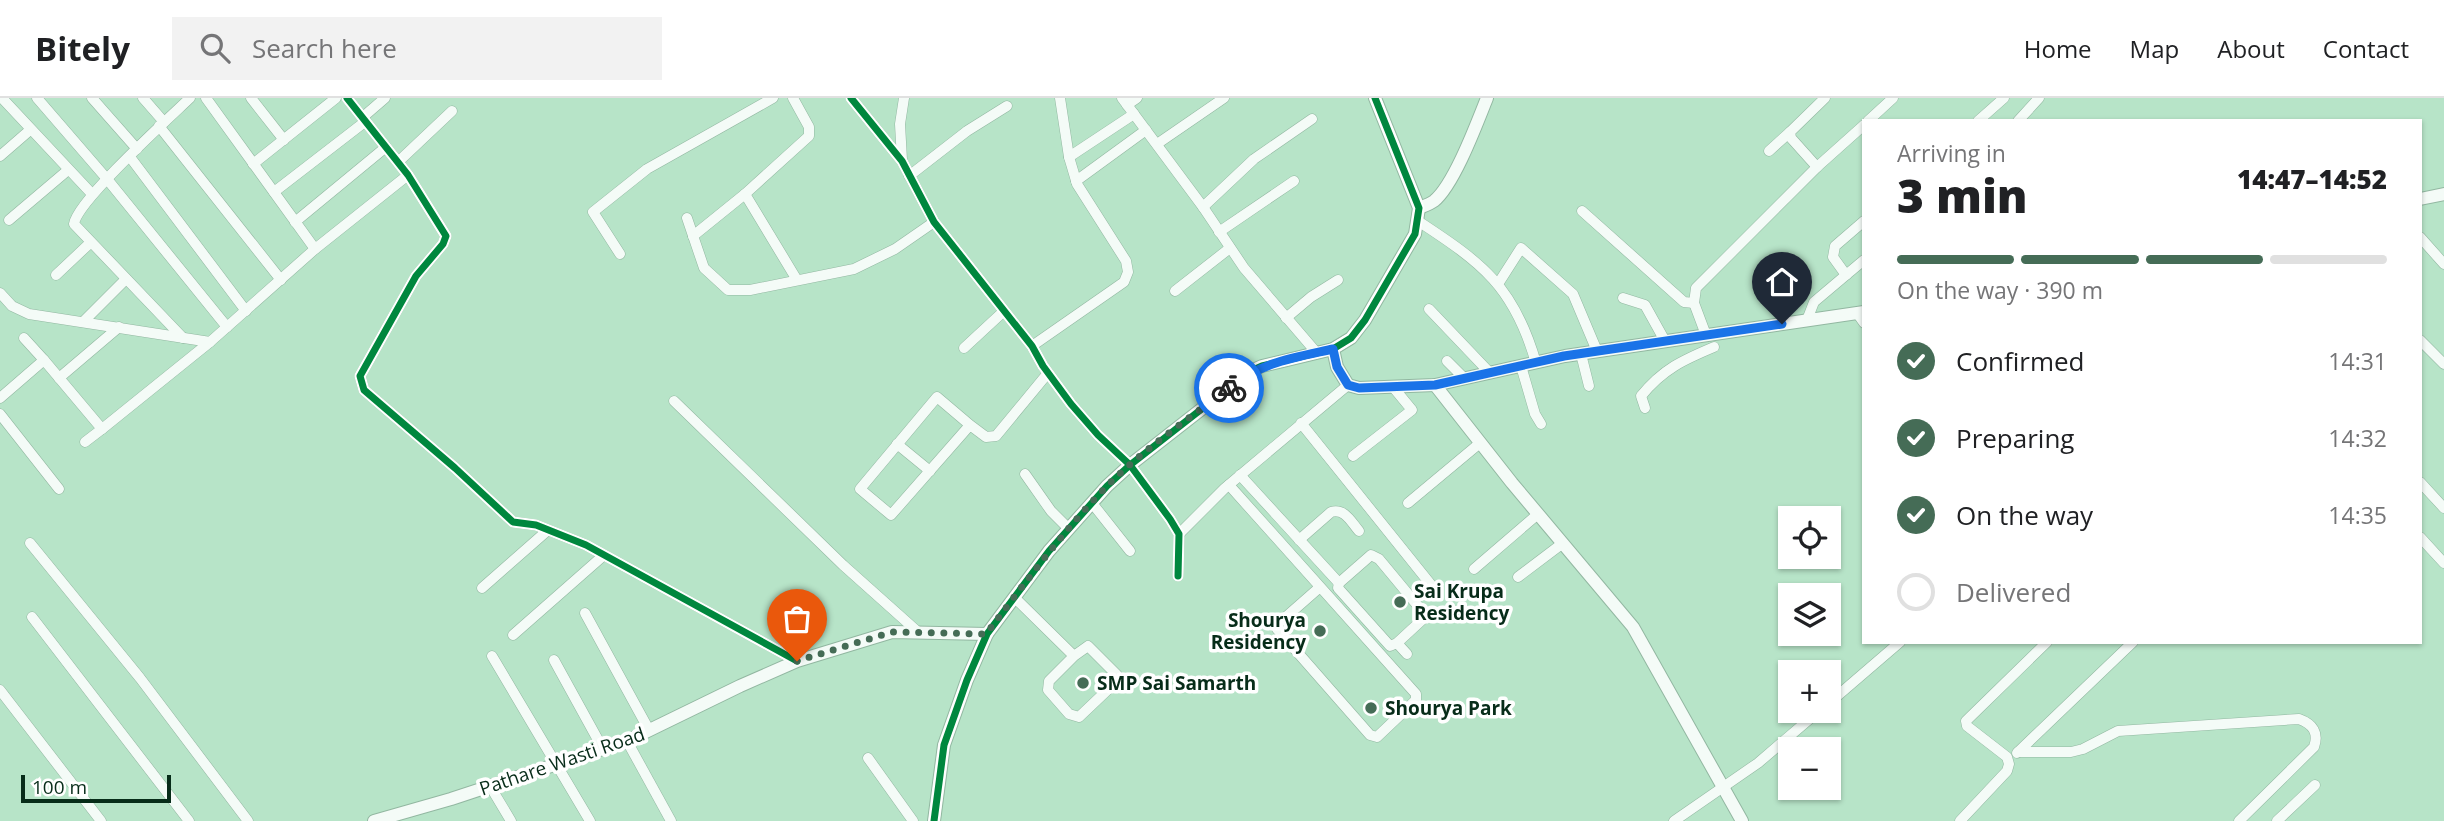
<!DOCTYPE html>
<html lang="en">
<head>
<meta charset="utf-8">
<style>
  :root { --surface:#fff; --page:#f2f2f2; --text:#202124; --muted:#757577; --line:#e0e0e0; --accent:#456c56 }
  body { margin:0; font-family:"Open Sans",sans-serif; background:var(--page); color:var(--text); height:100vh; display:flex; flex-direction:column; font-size:26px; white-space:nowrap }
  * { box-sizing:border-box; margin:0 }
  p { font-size:23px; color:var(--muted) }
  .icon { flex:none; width:38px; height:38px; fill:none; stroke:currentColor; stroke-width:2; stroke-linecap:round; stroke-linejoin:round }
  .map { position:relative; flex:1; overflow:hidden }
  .sheet { position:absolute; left:1862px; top:21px; width:560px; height:525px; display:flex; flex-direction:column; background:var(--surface); border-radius:0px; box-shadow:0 2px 5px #0004 }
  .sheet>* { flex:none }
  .controls { position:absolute; left:1778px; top:408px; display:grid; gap:14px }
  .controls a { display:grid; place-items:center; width:63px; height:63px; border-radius:0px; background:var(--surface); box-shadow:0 2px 5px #0004; font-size:35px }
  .scale { position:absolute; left:21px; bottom:18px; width:150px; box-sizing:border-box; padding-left:7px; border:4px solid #072c19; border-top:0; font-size:19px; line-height:24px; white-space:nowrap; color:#072c19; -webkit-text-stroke:5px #fff; paint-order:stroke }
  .pin { position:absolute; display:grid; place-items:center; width:60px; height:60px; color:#fff; margin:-72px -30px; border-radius:50% 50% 50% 0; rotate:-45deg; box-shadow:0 0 7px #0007 }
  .pin .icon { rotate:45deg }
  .courier { position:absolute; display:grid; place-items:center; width:70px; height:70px; margin:-35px; border:5px solid #1a73e8; border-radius:50%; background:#fff; color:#222; box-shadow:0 2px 9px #0007 }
  .headline em { font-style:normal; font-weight:800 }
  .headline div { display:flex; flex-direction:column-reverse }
  .headline { display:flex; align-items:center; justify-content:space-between; height:119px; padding:0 35px }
  h1 { font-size:46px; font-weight:800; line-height:52px }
  .bar { display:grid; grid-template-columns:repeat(4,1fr); gap:10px 7px; align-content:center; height:84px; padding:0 35px }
  .bar i { height:9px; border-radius:5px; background:var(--line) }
  .bar .selected { background:var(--accent) }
  .bar p { grid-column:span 4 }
  ol { padding:0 35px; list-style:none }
  li { display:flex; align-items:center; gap:21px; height:77px }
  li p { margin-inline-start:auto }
  li .icon { padding:7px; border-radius:50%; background:var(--accent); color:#fff; stroke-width:4 }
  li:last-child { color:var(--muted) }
  li i { width:38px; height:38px; border:4px solid var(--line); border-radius:50% }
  header { display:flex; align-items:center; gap:42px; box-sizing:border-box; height:98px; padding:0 35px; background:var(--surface); border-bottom:2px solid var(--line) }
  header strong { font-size:33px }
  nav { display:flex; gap:38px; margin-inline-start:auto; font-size:24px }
  .search { width:490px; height:63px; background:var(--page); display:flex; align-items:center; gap:18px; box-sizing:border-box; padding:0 24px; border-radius:0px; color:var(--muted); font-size:26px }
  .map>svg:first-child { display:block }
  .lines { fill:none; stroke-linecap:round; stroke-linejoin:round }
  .street-casing { stroke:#92b7a1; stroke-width:11 }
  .secondary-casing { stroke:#92b7a1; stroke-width:14 }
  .street { stroke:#f4fbf7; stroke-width:10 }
  .secondary { stroke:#f4fbf7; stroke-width:12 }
  .cycleway-casing { stroke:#fff; stroke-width:11 }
  .cycleway { stroke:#00873e; stroke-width:7 }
  .done { stroke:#456c56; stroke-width:7; stroke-dasharray:0 12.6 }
  .route { stroke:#1a73e8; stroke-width:9 }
  .poi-dot { fill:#456c56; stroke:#fff; stroke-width:2.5 }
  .labels { text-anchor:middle; stroke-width:7; stroke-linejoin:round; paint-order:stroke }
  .poi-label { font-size:19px; font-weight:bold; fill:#072c19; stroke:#fff; text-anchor:start }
  .street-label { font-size:19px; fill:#072c19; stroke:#fff }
</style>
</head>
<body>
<header>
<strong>Bitely</strong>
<div class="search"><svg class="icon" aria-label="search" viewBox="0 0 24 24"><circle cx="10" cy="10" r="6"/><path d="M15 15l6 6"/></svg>Search here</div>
<nav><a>Home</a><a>Map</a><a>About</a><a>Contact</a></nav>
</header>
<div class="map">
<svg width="2444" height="723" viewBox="0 0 2444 723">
  <rect width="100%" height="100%" fill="#b7e4c8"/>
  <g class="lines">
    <defs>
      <g id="street">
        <polyline points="2,0 92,96"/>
        <polyline points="37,0 107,81 227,229"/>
        <polyline points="92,0 137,51"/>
        <polyline points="143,0 164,24"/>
        <polyline points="206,0 315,151"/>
        <polyline points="251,0 284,42"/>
        <polyline points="347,0 408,77 446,138 443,146 416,178 360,278 364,292 455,370 513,424 536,427 586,447 797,563"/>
        <polyline points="851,0 902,63 934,124 1032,248 1043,268 1071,306 1098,337 1130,367 1170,421 1179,436 1178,478"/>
        <polyline points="1122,0 1203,109 1244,170 1316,254"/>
        <polyline points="1127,7 1137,0"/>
        <polyline points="363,19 385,0"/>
        <polyline points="1868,23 1893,0"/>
        <polyline points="1978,23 2004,0"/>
        <polyline points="2018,23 2039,0"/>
        <polyline points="159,28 281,182"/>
        <polyline points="1157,46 1224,0"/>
        <polyline points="1769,53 1790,34"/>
        <polyline points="0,58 30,32"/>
        <polyline points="130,59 246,213"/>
        <polyline points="1069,59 1134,16"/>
        <polyline points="902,62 900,26 904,0"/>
        <polyline points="398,64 452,13"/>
        <polyline points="253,66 336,0"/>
        <polyline points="1817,69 1791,40 1790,34 1825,0"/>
        <polyline points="909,78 967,33 1007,8"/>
        <polyline points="1076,83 1146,32"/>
        <polyline points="274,94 366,23"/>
        <polyline points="745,96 797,182"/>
        <polyline points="1203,109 1254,61 1312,21"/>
        <polyline points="1582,113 1684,204 1694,205"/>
        <polyline points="687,120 704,170 728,192 750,192 854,171 895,151 934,124"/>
        <polyline points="9,122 68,72"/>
        <path d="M1418,123C1482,165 1514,188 1536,265"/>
        <polyline points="295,124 386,49"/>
        <polyline points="1219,134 1294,83"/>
        <polyline points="693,138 745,96 809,38 809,29 793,0"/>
        <polyline points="2420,139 2444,166"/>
        <polyline points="620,156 593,114 647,71 773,0"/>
        <polyline points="56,177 90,145"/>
        <polyline points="1846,177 1864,162"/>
        <polyline points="1498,186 1521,150 1573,196 1597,253"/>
        <polyline points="1175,193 1230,150"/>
        <polyline points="0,195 12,208 29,216 210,244 315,151 408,77"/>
        <polyline points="1623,200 1645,207 1665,243"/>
        <polyline points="1429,211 1490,275"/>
        <polyline points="1857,215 1864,225"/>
        <polyline points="1286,220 1311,199 1338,182"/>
        <polyline points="1807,222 1814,204 1846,177 1833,159 1835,148 1864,123"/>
        <polyline points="83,224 126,181"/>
        <polyline points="1706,237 1694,205 1696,190 1817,69 1864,27"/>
        <polyline points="24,240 44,262"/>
        <path d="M183,240L74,126C77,103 169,20 190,0"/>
        <polyline points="2420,242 2444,266"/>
        <polyline points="1032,248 1124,184 1128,174 1126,163 1077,86 1069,59 1060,0"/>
        <polyline points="964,250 1004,213"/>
        <polyline points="1581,256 1589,288"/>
        <polyline points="1447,263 1465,281"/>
        <polyline points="1521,268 1535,316 1541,326"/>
        <polyline points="59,280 119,229"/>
        <polyline points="0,300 44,262 102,331 210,244"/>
        <polyline points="674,303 843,467 918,534"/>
        <path d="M1645,310L1641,298C1663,271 1683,262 1714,249"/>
        <polyline points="0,316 59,391"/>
        <polyline points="1301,325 1436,493"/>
        <polyline points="970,327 937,299 860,391 891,417 970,327 986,339 996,338 1048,275"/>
        <polyline points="85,344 102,331"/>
        <polyline points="897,346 930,373"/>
        <polyline points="1353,358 1412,312 1393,289"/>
        <polyline points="1025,376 1051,413 1069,431"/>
        <polyline points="1240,377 1339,485"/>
        <polyline points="2420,384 2444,410"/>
        <polyline points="1229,387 1416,596 1416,602 1377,639 1370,637 1277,531 1279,525 1320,489"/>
        <polyline points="1092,405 1130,453"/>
        <polyline points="1408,405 1480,345"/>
        <polyline points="1179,436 1225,390 1348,287"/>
        <polyline points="2420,439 2444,465"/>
        <path d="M1299,442L1331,414C1345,410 1351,424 1359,433"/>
        <polyline points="30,445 140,580 248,723"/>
        <polyline points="1474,471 1538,416"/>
        <polyline points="1518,479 1563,445"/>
        <polyline points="482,490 548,432"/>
        <polyline points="1014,499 1074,558 1088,548 1117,577 1118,582 1079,619 1069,616 1048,592 1049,583 1074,558"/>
        <polyline points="585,515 649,632"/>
        <polyline points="32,519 189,723"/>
        <polyline points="513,537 604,457"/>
        <polyline points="1397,545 1390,548 1338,490 1339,485 1371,457 1379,461 1423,514 1423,521 1397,545 1407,556"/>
        <polyline points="492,558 590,723"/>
        <polyline points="554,562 603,651"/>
        <polyline points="0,592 101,723"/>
        <polyline points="1829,605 1900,544"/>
        <polyline points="627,643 671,723"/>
        <path d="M2018,654H2071L2083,651L2118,633L2299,621C2313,626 2319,635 2314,649L2239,723"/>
        <polyline points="2017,655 2133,544"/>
        <polyline points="868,660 913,723"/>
        <polyline points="490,688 511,723"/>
        <polyline points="1674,723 1758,665 1820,612"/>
        <polyline points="1960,723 2007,673 2009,666 2007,659 1967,628 1966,623 2047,544"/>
        <polyline points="2277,723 2315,687"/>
      </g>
      <g id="secondary">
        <polyline points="2420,101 2444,96"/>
        <path d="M1419,110C1424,108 1430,106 1434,103C1454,87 1477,25 1487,0"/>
        <polyline points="1333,251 1337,269 1348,287 1359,290 1435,287 1565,258 1864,214"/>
        <polyline points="1435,287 1512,385 1633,529 1742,723"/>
        <polyline points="374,723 451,701 627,643 740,588 797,563 892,534 987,536"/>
        <polyline points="934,723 944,647 967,582 987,536 1049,453 1107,388 1130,367 1249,274 1262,268 1333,251 1351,240 1365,222 1415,136 1419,110 1375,0"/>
      </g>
    </defs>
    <!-- street casing -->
    <use href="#street" class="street-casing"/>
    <!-- secondary casing -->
    <use href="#secondary" class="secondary-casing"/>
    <!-- street -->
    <use href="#street" class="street"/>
    <!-- secondary -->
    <use href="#secondary" class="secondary"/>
    <defs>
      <g id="cycleway">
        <polyline points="347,0 408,77 446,138 443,146 416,178 360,278 364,292 455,370 513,424 536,427 586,447 797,563"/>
        <polyline points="851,0 902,63 934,124 1032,248 1043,268 1071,306 1098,337 1130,367 1170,421 1179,436 1178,478"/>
        <polyline points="934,723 944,647 967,582 987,536 1049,453 1107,388 1130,367 1249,274 1262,268 1333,251 1351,240 1365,222 1415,136 1419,110 1375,0"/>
      </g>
    </defs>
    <!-- cycleway casing -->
    <use href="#cycleway" class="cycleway-casing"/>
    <!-- cycleway -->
    <use href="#cycleway" class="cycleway"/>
  </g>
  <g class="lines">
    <!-- done -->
    <path class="done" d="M797,563L892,534L986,536C1025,485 1063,433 1108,387C1144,351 1188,321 1229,290"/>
    <!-- route -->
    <path class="route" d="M1229,290C1262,264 1292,260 1333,251L1337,269L1348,287L1359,290L1435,287L1564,258L1782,226"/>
  </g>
  <!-- markers -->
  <g class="poi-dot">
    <circle cx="1400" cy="504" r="7"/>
    <circle cx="1320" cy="533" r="7"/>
    <circle cx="1083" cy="585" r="7"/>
    <circle cx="1371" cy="610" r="7"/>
  </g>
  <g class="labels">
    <!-- poi labels -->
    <g class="poi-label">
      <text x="1414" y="500">Sai Krupa<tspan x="1414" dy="22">Residency</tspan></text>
      <text x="1306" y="529" text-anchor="end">Shourya<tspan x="1306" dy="22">Residency</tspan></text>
      <text x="1097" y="592">SMP Sai Samarth</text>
      <text x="1385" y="617">Shourya Park</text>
    </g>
    <!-- street labels -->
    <g class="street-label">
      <text transform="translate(562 663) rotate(-19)" y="7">Pathare Wasti Road</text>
    </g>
  </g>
</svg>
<div class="controls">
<a><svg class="icon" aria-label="locate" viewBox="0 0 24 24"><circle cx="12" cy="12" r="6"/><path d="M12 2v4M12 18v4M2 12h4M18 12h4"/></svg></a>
<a><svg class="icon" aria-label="layers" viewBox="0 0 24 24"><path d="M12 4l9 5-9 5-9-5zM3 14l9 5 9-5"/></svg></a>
<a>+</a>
<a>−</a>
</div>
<div class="scale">100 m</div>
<div class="pin" style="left:797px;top:563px;background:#ea580c"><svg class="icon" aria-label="bag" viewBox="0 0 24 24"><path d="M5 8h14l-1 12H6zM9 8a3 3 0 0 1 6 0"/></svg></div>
<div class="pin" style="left:1782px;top:226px;background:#1f2937"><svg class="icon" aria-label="home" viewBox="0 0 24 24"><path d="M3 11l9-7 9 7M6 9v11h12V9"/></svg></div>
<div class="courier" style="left:1229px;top:290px"><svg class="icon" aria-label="bike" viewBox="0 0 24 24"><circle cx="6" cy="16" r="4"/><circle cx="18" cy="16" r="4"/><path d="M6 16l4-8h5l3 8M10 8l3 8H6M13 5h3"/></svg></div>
<section class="sheet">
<div class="headline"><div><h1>3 min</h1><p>Arriving in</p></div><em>14:47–14:52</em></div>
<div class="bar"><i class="selected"></i><i class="selected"></i><i class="selected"></i><i></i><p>On the way · 390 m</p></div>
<ol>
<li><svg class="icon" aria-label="check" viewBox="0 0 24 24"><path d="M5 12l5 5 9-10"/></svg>Confirmed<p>14:31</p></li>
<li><svg class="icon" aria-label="check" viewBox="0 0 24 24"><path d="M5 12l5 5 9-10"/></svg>Preparing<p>14:32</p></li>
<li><svg class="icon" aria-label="check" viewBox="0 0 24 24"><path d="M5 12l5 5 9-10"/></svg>On the way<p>14:35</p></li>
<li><i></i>Delivered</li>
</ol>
</section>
</div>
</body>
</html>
